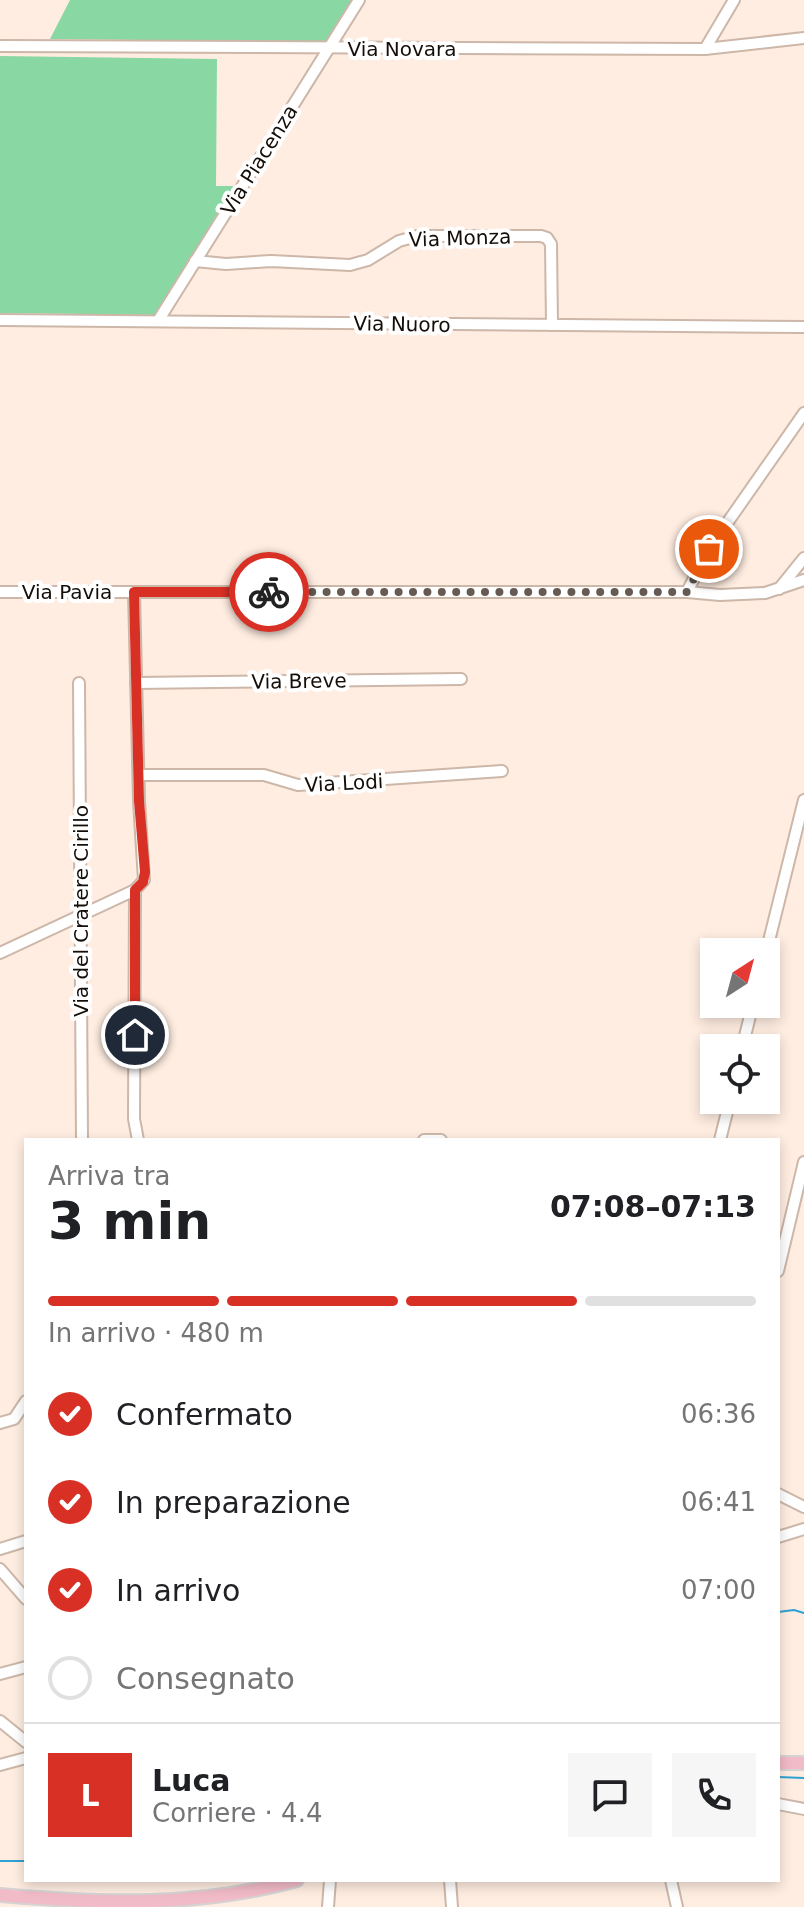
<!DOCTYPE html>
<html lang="it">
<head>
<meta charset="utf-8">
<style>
  :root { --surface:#fff; --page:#f6f6f6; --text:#202124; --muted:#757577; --line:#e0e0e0; --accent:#d93025 }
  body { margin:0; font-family:"DejaVu Sans",sans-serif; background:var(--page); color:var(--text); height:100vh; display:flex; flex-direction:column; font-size:30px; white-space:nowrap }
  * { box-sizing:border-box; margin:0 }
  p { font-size:26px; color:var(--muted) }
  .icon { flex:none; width:44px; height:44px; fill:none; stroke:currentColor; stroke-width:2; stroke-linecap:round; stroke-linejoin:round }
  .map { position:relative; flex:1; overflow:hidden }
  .panel { position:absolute; left:24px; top:1138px; width:756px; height:744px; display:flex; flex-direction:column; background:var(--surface); border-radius:0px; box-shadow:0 4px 12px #0003 }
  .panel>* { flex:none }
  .needle { width:52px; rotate:36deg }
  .controls { position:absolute; left:700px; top:938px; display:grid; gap:16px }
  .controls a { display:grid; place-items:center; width:80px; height:80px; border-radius:0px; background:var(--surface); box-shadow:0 4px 12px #0003; font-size:40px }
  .pin { position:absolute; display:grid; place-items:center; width:68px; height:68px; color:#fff; margin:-34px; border:4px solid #fff; border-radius:50%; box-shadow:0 2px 8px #0007 }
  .courier { position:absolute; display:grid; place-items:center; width:80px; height:80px; margin:-40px; border:6px solid #d93025; border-radius:50%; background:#fff; color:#222; box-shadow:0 2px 10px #0007 }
  .summary em { font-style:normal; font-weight:700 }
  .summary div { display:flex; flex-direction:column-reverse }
  .summary { display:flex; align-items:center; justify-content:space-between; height:136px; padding:0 24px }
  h1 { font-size:52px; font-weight:700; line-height:60px }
  .bar { display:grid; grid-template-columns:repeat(4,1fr); gap:12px 8px; align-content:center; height:96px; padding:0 24px }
  .bar i { height:10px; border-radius:6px; background:var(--line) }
  .bar .active { background:var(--accent) }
  .bar p { grid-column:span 4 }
  .line { display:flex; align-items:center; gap:20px; padding:0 24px; border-top:2px solid var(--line) }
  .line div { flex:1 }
  .round { display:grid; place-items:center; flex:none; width:84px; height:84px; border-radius:0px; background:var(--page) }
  ol { padding:0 24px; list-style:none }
  li { display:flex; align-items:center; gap:24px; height:88px }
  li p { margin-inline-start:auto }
  li .icon { padding:8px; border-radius:50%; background:var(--accent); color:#fff; stroke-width:4 }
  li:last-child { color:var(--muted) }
  li i { width:44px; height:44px; border:4px solid var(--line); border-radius:50% }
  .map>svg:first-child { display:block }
  .green { fill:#89d7a2 }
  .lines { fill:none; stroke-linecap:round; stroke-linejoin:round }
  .stream { stroke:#2da2d5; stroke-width:2 }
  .minor-casing { stroke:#ccb7a9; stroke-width:14 }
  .major-casing { stroke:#d5d3d3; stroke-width:16 }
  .minor { stroke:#fff; stroke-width:10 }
  .major { stroke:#f1bbc7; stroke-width:12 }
  .done { stroke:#665b54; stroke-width:8; stroke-dasharray:0 14.4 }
  .route { stroke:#d93025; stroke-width:10 }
  .labels { text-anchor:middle; stroke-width:8; stroke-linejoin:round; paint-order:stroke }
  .street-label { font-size:20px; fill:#140d08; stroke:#fff }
</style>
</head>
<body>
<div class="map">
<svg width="804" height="1907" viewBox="0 0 804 1907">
  <rect width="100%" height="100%" fill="#ffede1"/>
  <!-- green -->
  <g class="green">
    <polygon points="70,0 352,0 327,42 50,39"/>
    <polygon points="0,56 217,59 216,186 234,186 157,315 0,313"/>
  </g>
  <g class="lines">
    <!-- stream -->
    <g class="stream">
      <polyline points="778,1612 794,1610 804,1613"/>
      <polyline points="778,1777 804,1778"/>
      <polyline points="0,1861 26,1861"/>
    </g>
    <defs>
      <g id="minor">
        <polyline points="0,46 705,49 804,38"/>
        <polyline points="705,49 734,0"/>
        <polyline points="195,261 226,264 271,261 350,265 368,260 399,241 417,236 541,236 547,238 551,244 552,325"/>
        <polyline points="0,320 804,327"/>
        <polyline points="158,321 359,0"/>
        <polyline points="779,589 804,558"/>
        <polyline points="0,592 687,592 720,595 765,593 804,580"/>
        <polyline points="687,592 709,549 804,413"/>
        <polyline points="79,683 82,1140"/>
        <polyline points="136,683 461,679"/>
        <polyline points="139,775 264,775 298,785 502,771"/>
        <polyline points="135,890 134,1119 138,1140"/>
        <polyline points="0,953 135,890 144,880 139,801 134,592"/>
        <polyline points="766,953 804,800"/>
        <polyline points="742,1048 753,1004"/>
        <polyline points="424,1140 441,1140"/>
        <polyline points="720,1140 730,1100"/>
        <polyline points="778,1271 804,1162"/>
        <polyline points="0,1423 14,1419 26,1401"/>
        <polyline points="778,1494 804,1507"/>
        <polyline points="778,1537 804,1529"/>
        <polyline points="0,1549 26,1541"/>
        <polyline points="0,1569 26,1599"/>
        <polyline points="0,1674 26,1667"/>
        <polyline points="0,1721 26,1742"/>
        <polyline points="0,1765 26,1758"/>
        <polyline points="778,1804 804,1809"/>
        <polyline points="450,1880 452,1907"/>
        <polyline points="671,1880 677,1907"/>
        <polyline points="328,1907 330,1880"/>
      </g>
      <g id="major">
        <polyline points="778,1763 804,1763"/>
        <path d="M0,1895C101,1904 200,1907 297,1880"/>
      </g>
    </defs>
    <!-- minor casing -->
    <use href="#minor" class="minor-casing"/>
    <!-- major casing -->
    <use href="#major" class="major-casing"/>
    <!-- minor -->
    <use href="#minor" class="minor"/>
    <!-- major -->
    <use href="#major" class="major"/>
  </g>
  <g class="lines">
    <!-- done -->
    <polyline class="done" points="269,592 687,592 709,549"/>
    <!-- route -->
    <polyline class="route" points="135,1035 135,890 143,882 145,872 139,801 134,592 269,592"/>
  </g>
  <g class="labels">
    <!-- street labels -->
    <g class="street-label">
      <text x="402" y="56">Via Novara</text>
      <text transform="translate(259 160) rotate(-58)" y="7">Via Piacenza</text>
      <text transform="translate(460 238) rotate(-2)" y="7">Via Monza</text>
      <text transform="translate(402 324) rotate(1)" y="7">Via Nuoro</text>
      <text x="67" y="599">Via Pavia</text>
      <text transform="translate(299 681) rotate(-1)" y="7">Via Breve</text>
      <text transform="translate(344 783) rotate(-3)" y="7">Via Lodi</text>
      <text transform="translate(81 911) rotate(-90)" y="7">Via del Cratere Cirillo</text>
    </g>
  </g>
</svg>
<div class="controls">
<a><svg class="needle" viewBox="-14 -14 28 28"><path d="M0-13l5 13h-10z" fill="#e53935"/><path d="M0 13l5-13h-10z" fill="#757577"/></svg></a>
<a><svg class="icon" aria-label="locate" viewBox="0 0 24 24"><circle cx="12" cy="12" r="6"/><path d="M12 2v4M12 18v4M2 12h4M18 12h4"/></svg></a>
</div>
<div class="pin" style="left:709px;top:549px;background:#ea580c"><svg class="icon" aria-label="bag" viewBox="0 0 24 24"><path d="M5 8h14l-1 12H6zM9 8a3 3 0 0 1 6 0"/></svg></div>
<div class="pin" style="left:135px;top:1035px;background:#1f2937"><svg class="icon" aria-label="home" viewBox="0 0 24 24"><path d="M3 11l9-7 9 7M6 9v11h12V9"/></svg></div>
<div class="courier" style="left:269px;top:592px"><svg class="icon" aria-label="bike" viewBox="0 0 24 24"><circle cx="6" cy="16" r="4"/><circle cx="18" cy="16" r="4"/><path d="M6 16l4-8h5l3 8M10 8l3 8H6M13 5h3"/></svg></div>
<section class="panel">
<div class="summary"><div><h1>3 min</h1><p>Arriva tra</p></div><em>07:08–07:13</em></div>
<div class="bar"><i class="active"></i><i class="active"></i><i class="active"></i><i></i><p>In arrivo · 480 m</p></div>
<ol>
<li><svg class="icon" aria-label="check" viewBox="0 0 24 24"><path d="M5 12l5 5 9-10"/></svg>Confermato<p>06:36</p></li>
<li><svg class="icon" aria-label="check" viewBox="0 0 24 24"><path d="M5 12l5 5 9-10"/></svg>In preparazione<p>06:41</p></li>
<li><svg class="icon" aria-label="check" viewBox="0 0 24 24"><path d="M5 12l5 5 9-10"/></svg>In arrivo<p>07:00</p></li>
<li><i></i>Consegnato</li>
</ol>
<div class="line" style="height:144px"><b class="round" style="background:var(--accent);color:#fff">L</b><div><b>Luca</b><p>Corriere · 4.4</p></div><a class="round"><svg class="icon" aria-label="chat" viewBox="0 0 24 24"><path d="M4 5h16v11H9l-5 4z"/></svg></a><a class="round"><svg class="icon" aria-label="phone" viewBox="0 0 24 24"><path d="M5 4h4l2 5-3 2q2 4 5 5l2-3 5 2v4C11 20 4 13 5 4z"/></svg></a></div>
</section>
</div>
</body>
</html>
